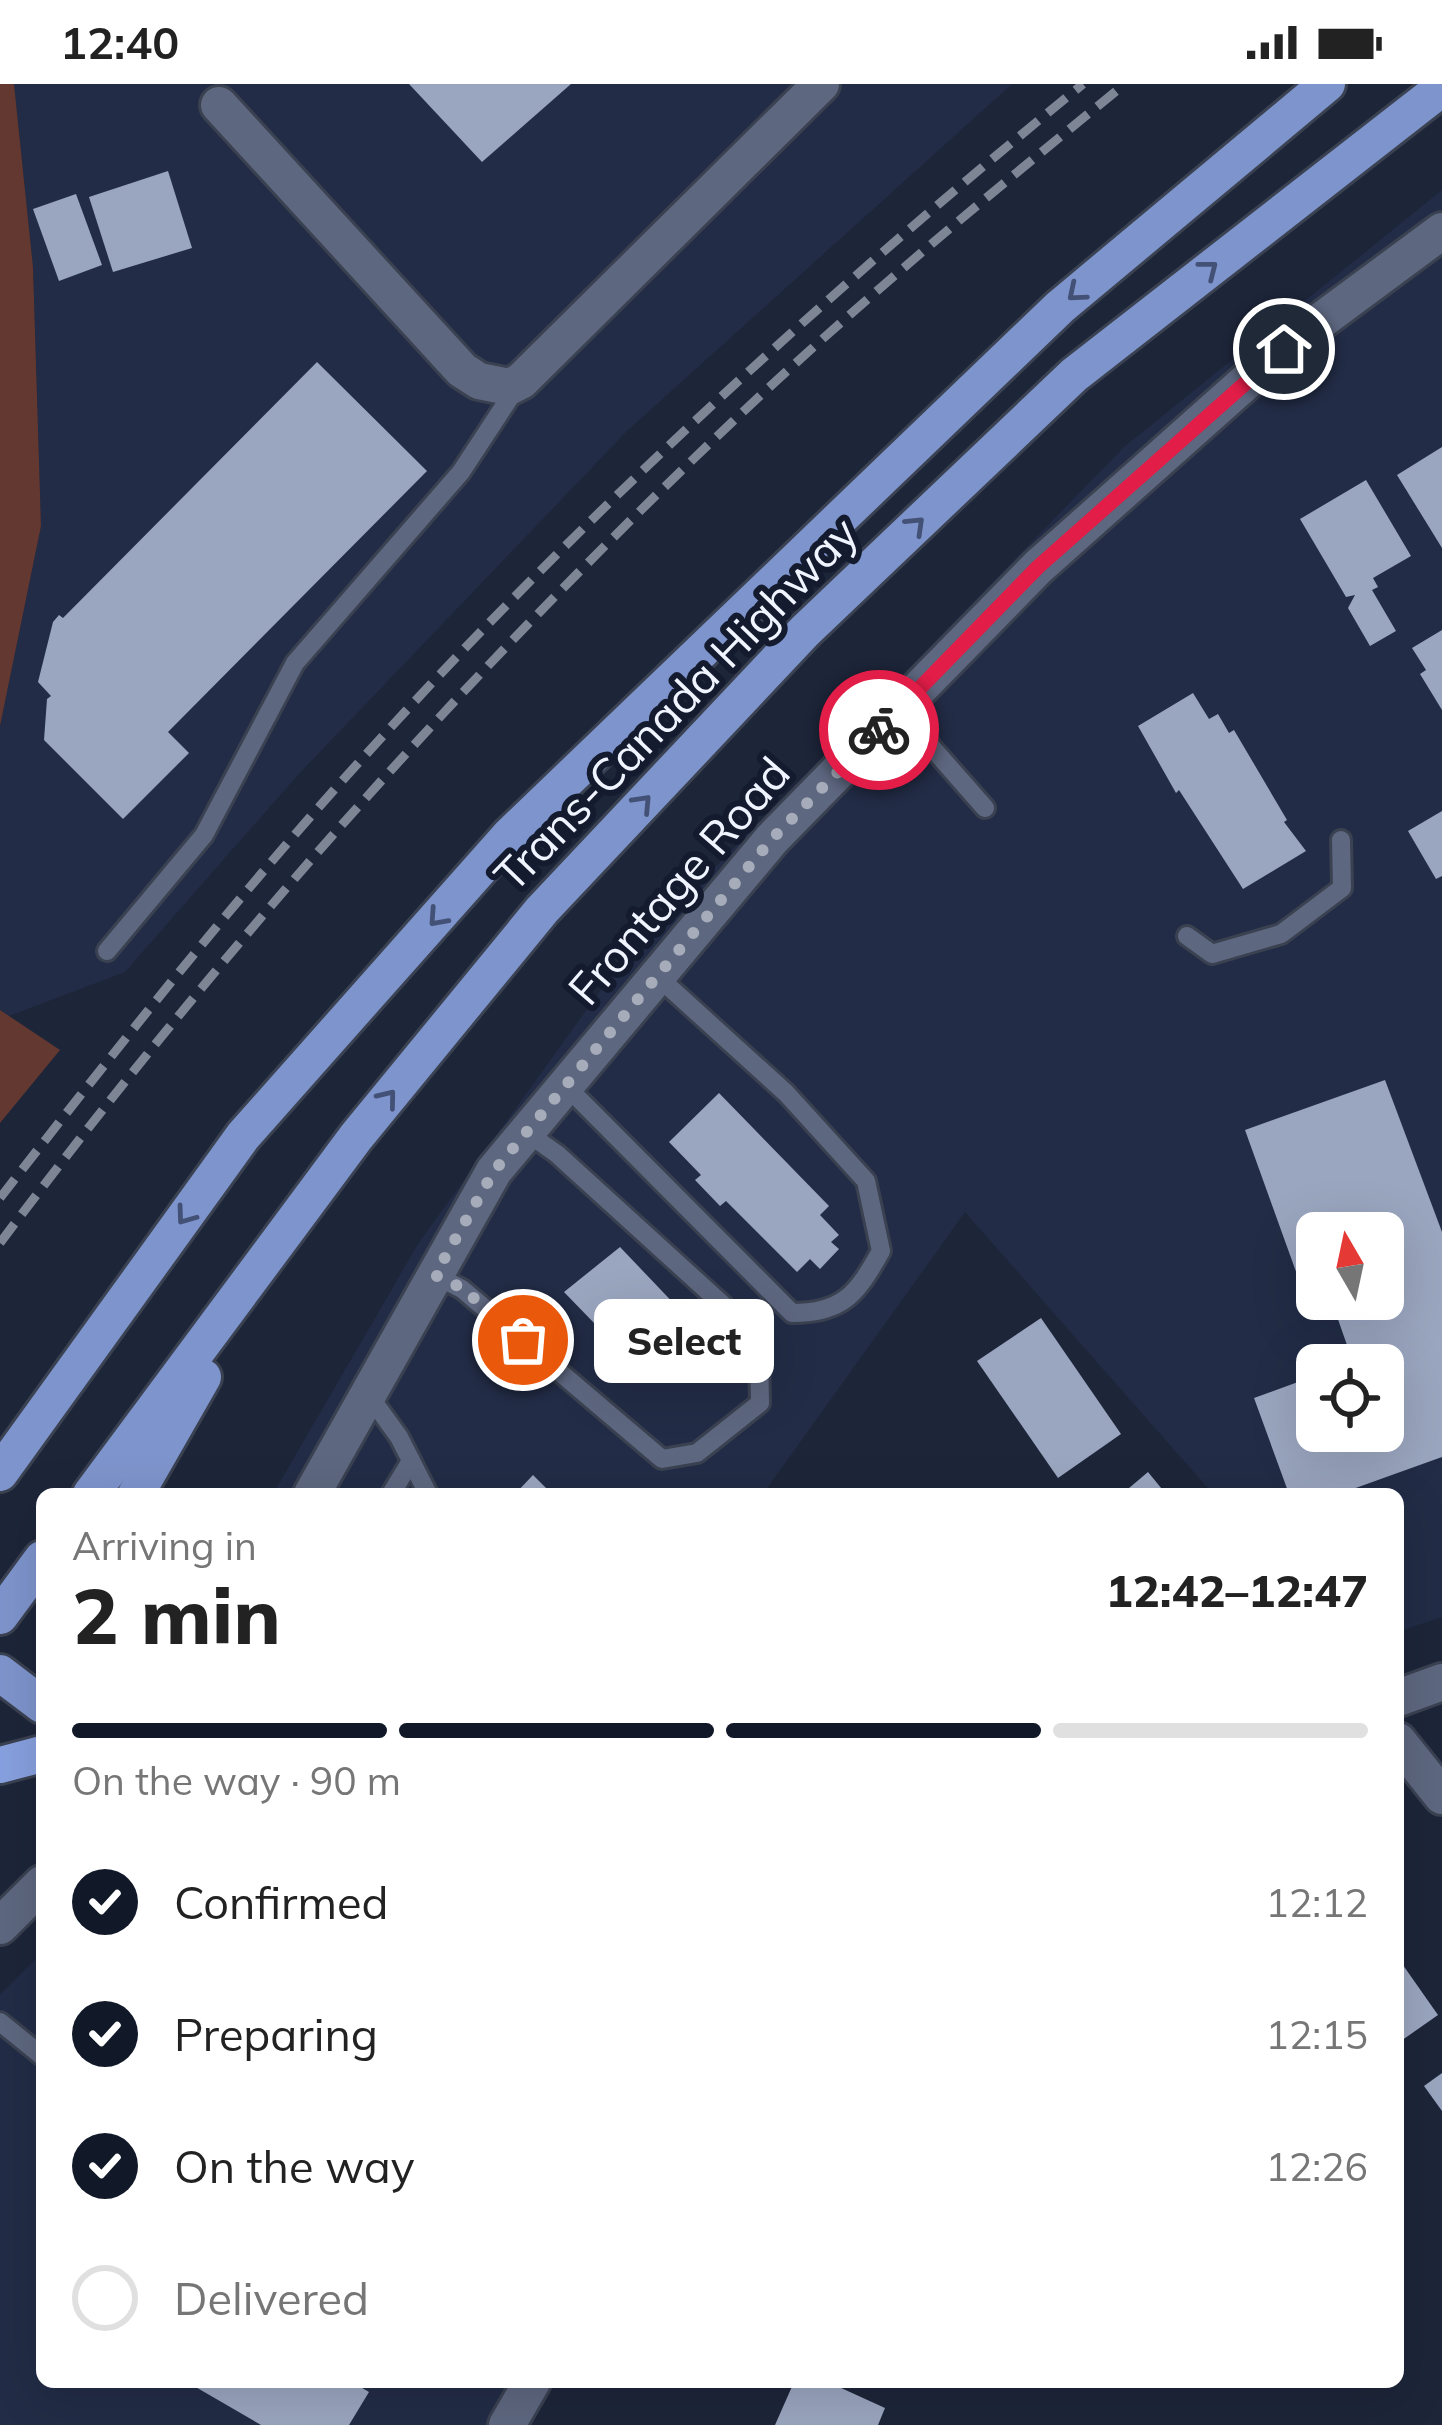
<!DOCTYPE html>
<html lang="en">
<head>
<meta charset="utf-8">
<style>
  :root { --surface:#fff; --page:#f6f6f6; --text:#222; --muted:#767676; --line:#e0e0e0; --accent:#111827 }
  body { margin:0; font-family:Mulish,sans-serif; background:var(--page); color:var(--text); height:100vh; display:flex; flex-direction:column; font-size:45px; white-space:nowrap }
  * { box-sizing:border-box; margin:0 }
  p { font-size:39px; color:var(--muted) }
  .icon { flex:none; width:66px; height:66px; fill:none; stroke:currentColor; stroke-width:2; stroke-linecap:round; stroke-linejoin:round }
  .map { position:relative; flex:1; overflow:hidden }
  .details { position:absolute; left:36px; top:1404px; width:1368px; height:900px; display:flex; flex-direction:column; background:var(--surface); border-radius:18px; box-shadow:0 12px 48px #0002 }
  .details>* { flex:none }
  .needle { width:78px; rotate:351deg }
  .buttons { position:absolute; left:1296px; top:1128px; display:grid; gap:24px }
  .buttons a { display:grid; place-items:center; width:108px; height:108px; border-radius:18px; background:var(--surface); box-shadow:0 12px 48px #0002; font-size:60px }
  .pin { position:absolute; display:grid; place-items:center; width:102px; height:102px; color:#fff; margin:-51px; border:6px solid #fff; border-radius:50%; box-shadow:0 3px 12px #0007 }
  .courier { position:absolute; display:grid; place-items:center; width:120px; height:120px; margin:-60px; border:9px solid #e11d48; border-radius:50%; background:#fff; color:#222; box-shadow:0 3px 15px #0007 }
  .bubble { position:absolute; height:84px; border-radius:18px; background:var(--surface); box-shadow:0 12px 48px #0002; font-size:39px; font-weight:800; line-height:84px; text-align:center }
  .summary em { font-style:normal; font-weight:800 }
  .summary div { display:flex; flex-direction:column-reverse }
  .summary { display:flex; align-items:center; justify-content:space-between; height:204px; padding:0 36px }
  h1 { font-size:78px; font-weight:800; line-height:90px }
  .bar { display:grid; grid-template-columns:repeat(4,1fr); gap:18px 12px; align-content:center; height:144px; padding:0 36px }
  .bar i { height:15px; border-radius:9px; background:var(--line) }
  .bar .current { background:var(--accent) }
  .bar p { grid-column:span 4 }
  ol { padding:0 36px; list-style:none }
  li { display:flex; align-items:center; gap:36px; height:132px }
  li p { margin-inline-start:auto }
  li .icon { padding:12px; border-radius:50%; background:var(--accent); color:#fff; stroke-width:4 }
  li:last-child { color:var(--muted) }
  li i { width:66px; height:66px; border:6px solid var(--line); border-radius:50% }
  .status { display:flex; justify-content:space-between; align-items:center; height:84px; padding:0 60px; background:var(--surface); direction:ltr }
  .status svg { height:33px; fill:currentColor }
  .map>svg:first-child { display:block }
  .built { fill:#222c46; fill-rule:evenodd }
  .green { fill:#633830 }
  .building { fill:#9aa5bf; fill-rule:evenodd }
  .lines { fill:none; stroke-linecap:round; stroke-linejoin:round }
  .service-casing { stroke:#3a4151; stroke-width:24 }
  .minor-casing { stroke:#3a4151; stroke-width:42 }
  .tertiary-casing { stroke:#3a4151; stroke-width:42 }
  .trunk-casing { stroke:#3a4151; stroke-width:42 }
  .motorway-casing { stroke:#3a4151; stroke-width:42 }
  .service { stroke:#5d677f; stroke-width:18 }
  .minor { stroke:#5d677f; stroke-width:36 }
  .tertiary { stroke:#5d677f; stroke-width:36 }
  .trunk { stroke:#7e94cc; stroke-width:36 }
  .motorway { stroke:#87a0df; stroke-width:36 }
  .rail { stroke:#7e8595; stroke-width:9; stroke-dasharray:24 12; stroke-linecap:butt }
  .oneway { stroke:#445176 }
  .done { stroke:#a6acba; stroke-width:12; stroke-dasharray:0 21.6 }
  .route { stroke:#e11d48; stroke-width:15 }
  .labels { text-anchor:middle; stroke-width:12; stroke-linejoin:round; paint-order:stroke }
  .street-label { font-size:45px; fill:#eff4ff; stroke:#141b2f }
</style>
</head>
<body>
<div class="status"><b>12:40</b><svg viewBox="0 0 49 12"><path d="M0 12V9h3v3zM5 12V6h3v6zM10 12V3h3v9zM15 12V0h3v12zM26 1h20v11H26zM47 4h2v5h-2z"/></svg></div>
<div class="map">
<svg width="1442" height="2341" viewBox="0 0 1442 2341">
  <rect width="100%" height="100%" fill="#1d2539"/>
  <!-- built -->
  <g class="built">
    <polygon points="14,0 1012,0 626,348 296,693 125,888 9,932 0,926 0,642 41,442 33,183"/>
    <path d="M1442,106V1533L1398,1548V1410H1213L965,1128L763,1410H273L418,1160L616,885L1124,363ZM1317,1149H1383V1215H1317ZM1317,1281H1383V1347H1317Z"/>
    <polygon points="42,1869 42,2298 532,2298 507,2341 0,2341 0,1911"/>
  </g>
  <!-- green -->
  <g class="green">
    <polygon points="0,0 14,0 33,183 41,442 0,642"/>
    <polygon points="0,926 60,966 0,1039"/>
  </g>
  <!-- building -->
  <g class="building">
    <polygon points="409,0 571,0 482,78"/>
    <polygon points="168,87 192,164 113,188 89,113"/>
    <polygon points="76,110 102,181 59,197 33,125"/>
    <polygon points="317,278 427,387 168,648 189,669 123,735 44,656 47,615 51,612 38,598 53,538 59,531 63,534"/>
    <polygon points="1442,363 1442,464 1397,391"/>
    <polygon points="1366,396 1411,472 1373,494 1378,503 1372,506 1396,547 1370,562 1348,524 1355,511 1346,513 1300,435"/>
    <polygon points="1442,546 1442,626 1420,590 1426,586 1412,564"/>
    <polygon points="1193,609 1209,635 1218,630 1229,649 1234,646 1287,736 1284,738 1306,767 1243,805 1179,706 1176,709 1138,642"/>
    <polygon points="1442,727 1442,792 1436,795 1408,747"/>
    <path d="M1385,996L1442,1148V1373L1339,1410H1289L1254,1314L1317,1291V1347H1383V1281H1354L1334,1224L1312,1232L1245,1046ZM1317,1149H1383V1215H1317Z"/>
    <polygon points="719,1009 829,1122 820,1131 839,1151 831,1158 839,1165 820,1185 810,1175 797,1188 726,1117 720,1122 695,1096 701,1091 669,1058"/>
    <polygon points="620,1163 702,1249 653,1295 598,1236 594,1239 564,1208"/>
    <polygon points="1041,1234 1121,1350 1058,1394 977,1277"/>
    <polygon points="1148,1388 1166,1410 1122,1410"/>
    <polygon points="533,1391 552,1410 515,1410"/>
    <polygon points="1398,1874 1438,1931 1398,1959"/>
    <polygon points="1442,1989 1442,2027 1424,2002"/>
    <polygon points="187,2298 352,2298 369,2308 349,2341 261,2341"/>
    <polygon points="794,2298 828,2298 885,2324 878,2341 775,2341"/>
  </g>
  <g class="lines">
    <defs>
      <g id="service">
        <polyline points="899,626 985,724"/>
        <polyline points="1187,852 1212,870 1281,850 1342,804 1341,756"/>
        <polyline points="107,867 204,751 295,579 461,388 518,301"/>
        <path d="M565,1001L792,1229C843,1229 857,1210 881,1167L866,1097L786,1009L657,892"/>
        <polyline points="435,1191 462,1205 662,1375 697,1369 760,1319 759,1264 723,1221 557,1070 526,1048"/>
        <polyline points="368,1310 399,1353 428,1410"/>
        <polyline points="391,1410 411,1377"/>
        <polyline points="0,1938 42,1972"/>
      </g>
      <g id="minor">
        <polyline points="219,21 462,286 479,297 509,303 521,297 821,0"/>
        <polyline points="312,1410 494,1087 772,755 1038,483 1284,264 1442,147"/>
        <polyline points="1398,1657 1442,1712"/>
        <polyline points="0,1842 42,1800"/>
      </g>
      <g id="tertiary">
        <polyline points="1398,1614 1442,1598"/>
        <polyline points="507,2341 532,2298"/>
      </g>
      <g id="trunk">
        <polyline points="0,1389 243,1052 510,751 1060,223 1327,0"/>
        <polyline points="91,1410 356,1053 542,826 805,547 1074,291 1442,4"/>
        <polyline points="136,1410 203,1293"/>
        <polyline points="0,1532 42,1475"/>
        <polyline points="0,1589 42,1621"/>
      </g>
      <polyline id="motorway" points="0,1681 42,1670"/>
    </defs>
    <!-- service casing -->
    <use href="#service" class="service-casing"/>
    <!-- minor casing -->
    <use href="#minor" class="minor-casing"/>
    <!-- tertiary casing -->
    <use href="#tertiary" class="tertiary-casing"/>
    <!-- trunk casing -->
    <use href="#trunk" class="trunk-casing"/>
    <!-- motorway casing -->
    <use href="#motorway" class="motorway-casing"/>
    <!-- service -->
    <use href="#service" class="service"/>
    <!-- minor -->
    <use href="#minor" class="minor"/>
    <!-- tertiary -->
    <use href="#tertiary" class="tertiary"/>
    <!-- trunk -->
    <use href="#trunk" class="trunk"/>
    <!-- motorway -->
    <use href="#motorway" class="motorway"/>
    <!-- rail -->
    <g class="rail">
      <path d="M0,1114C123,956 246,801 381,654C597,417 835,202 1083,0"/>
      <path d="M0,1159C214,874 450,608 708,361C840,234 982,116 1125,0"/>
    </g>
  </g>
  <!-- one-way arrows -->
  <defs><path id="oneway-chevron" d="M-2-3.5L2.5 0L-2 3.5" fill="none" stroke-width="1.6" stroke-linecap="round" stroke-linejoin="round" transform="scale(3)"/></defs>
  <g class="oneway">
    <use href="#oneway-chevron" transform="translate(1209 185) rotate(-38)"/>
    <use href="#oneway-chevron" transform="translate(1076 209) rotate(140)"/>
    <use href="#oneway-chevron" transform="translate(916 441) rotate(-44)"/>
    <use href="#oneway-chevron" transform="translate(643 719) rotate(-47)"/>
    <use href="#oneway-chevron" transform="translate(437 834) rotate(132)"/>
    <use href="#oneway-chevron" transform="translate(388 1014) rotate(-51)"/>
    <use href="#oneway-chevron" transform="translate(185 1132) rotate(126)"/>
  </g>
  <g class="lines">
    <!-- done -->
    <polyline class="done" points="523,1256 462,1204 435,1191 494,1087 772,755 879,646"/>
    <!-- route -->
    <polyline class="route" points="879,646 1038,483 1284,265"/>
  </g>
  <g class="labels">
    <!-- street labels -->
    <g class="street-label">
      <text transform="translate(676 620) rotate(-46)" y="16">Trans-Canada Highway</text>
      <text transform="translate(679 797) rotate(-49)" y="16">Frontage Road</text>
    </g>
  </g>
</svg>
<div class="buttons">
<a><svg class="needle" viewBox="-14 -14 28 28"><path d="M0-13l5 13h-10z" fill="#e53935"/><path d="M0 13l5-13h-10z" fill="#767676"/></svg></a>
<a><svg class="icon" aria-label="locate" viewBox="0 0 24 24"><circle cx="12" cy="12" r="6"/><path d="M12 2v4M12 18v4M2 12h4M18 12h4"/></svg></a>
</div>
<div class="pin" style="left:523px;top:1256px;background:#ea580c"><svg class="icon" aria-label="bag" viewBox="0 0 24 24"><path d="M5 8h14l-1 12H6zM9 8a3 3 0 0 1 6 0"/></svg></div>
<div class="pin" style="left:1284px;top:265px;background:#1f2937"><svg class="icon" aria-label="home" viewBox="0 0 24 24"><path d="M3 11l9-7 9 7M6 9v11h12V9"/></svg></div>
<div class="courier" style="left:879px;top:646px"><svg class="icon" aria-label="bike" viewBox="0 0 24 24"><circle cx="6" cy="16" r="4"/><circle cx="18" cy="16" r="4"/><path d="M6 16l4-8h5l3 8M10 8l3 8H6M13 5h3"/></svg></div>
<div class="bubble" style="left:594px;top:1215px;width:180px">Select</div>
<section class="details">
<div class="summary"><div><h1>2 min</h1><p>Arriving in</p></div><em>12:42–12:47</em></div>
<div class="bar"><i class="current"></i><i class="current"></i><i class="current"></i><i></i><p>On the way · 90 m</p></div>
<ol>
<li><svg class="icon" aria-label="check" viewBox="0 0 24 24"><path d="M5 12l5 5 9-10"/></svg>Confirmed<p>12:12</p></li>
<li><svg class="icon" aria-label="check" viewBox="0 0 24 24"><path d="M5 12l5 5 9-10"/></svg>Preparing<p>12:15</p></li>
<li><svg class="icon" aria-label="check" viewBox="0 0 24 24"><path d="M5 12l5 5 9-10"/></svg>On the way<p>12:26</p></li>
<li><i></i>Delivered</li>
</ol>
</section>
</div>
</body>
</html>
